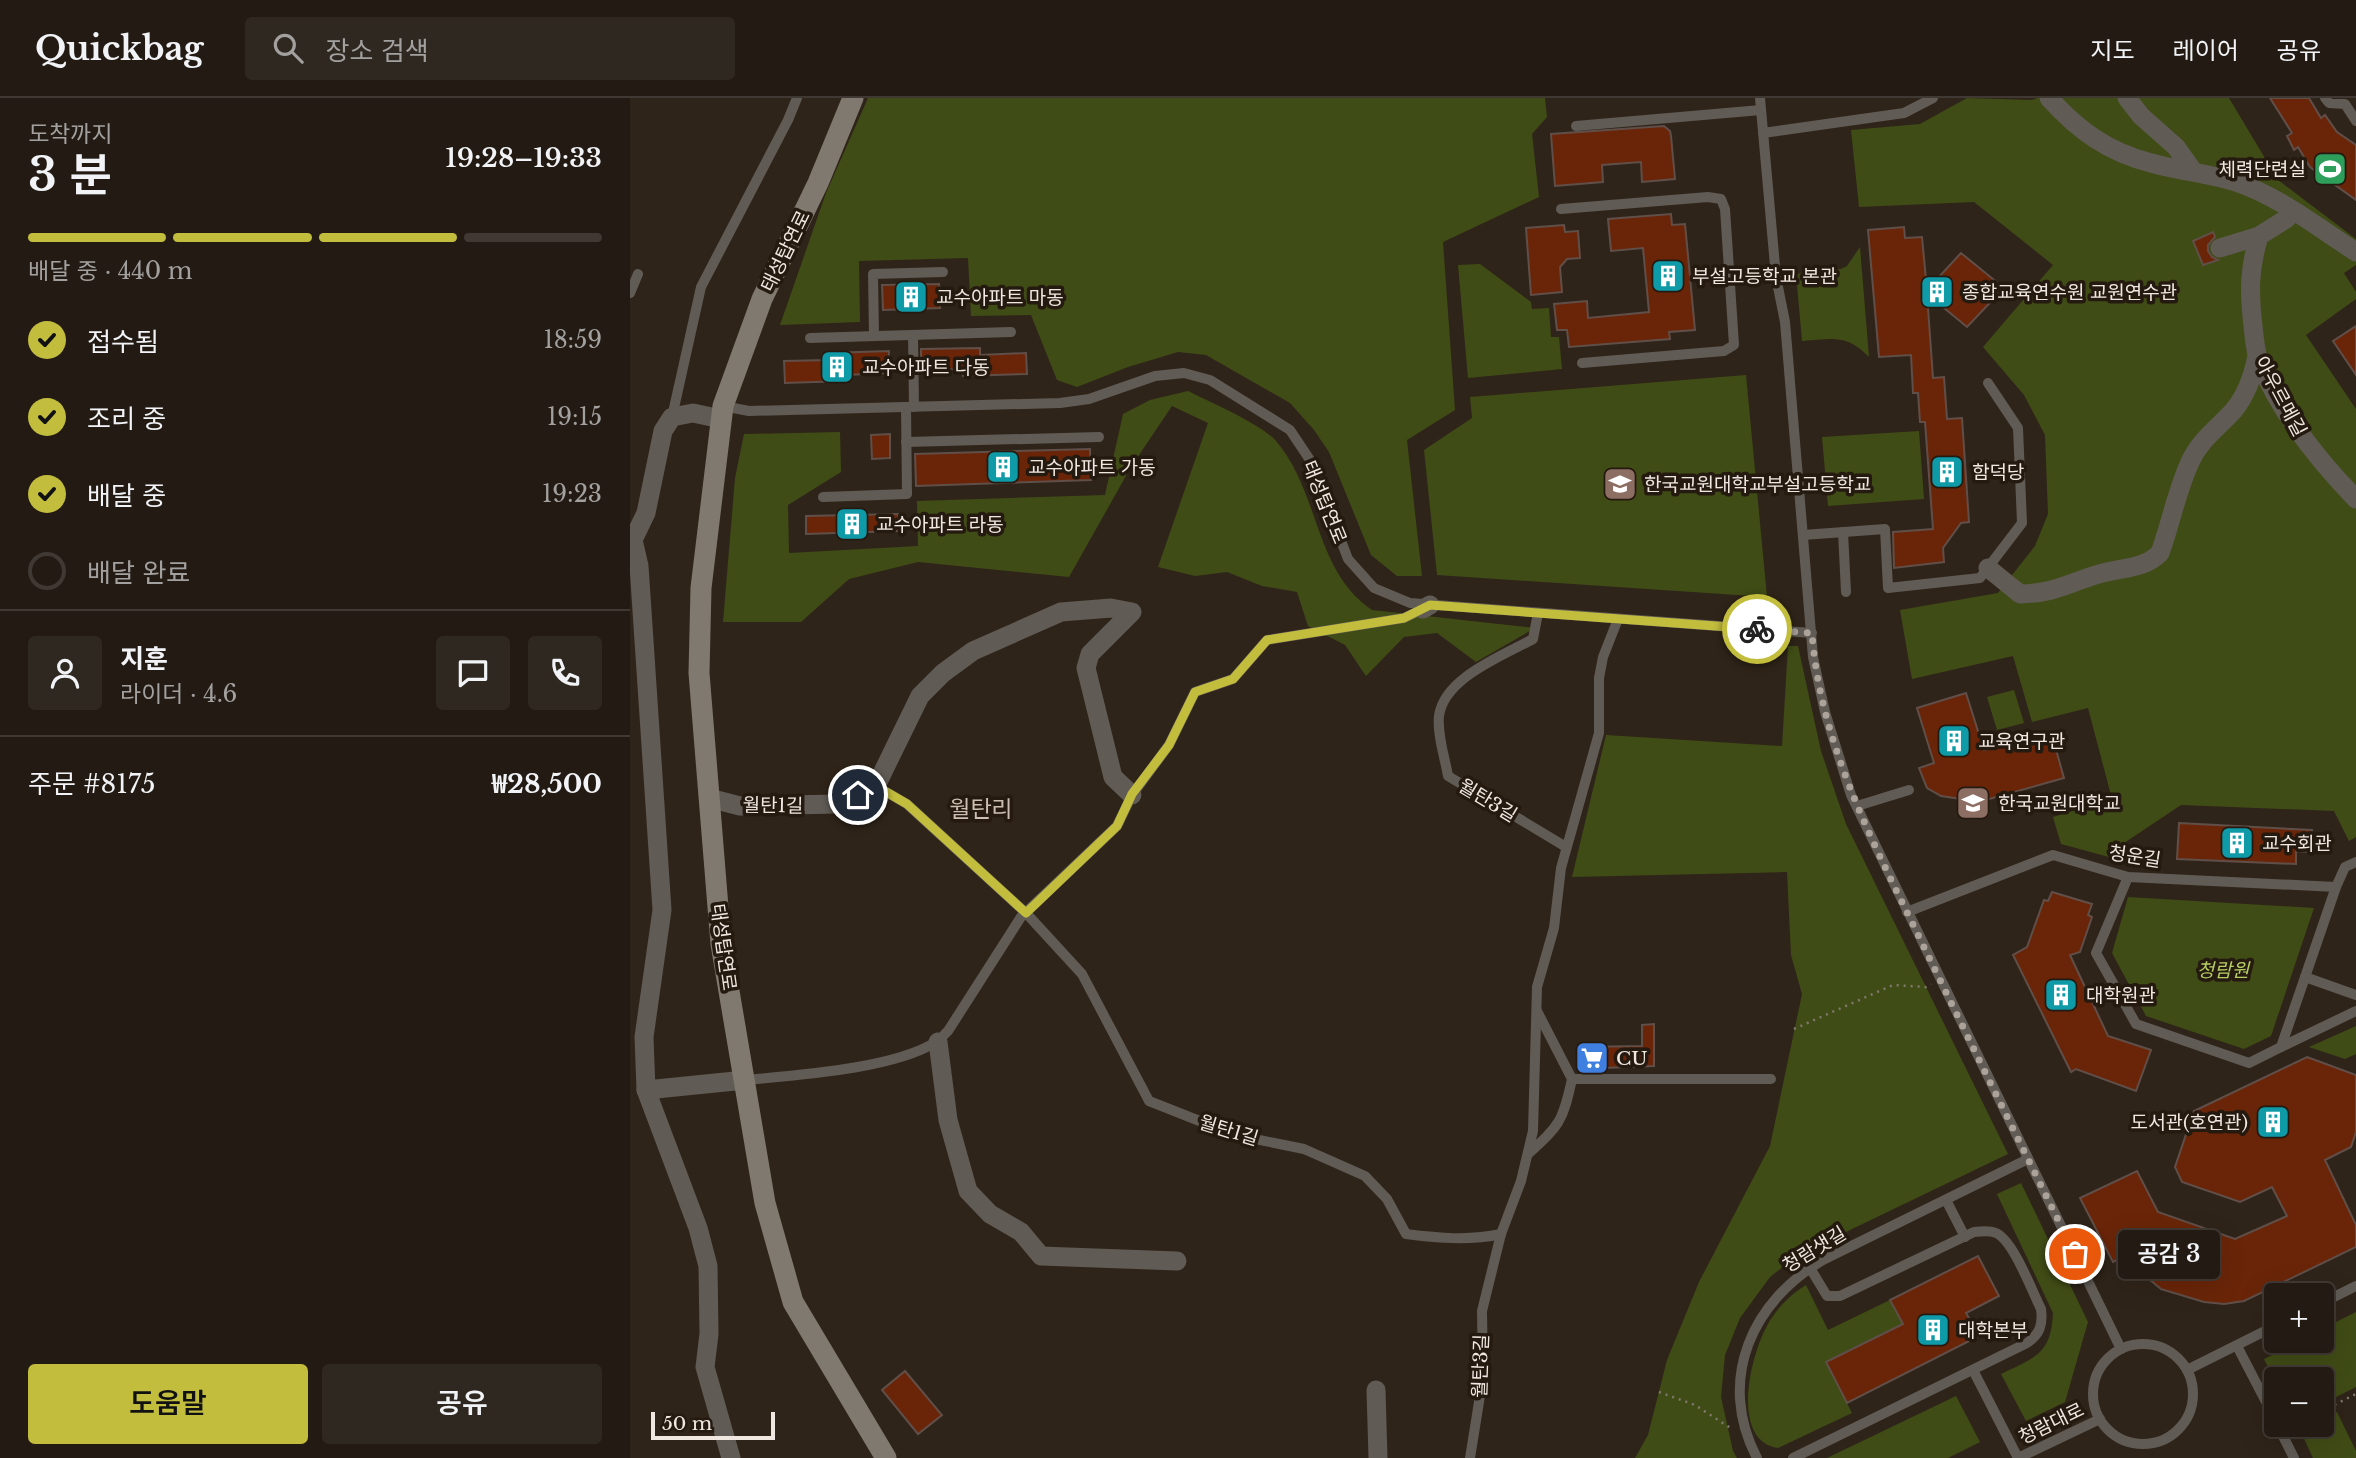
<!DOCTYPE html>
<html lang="ko">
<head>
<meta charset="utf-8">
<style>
  :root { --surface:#231b13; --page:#2f2821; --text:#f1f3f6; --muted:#a3a1a0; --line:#403933; --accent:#c3bd3e }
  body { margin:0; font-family:"Libre Baskerville","Noto Sans KR",serif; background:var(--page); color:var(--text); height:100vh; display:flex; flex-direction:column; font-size:26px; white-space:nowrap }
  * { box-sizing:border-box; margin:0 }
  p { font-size:23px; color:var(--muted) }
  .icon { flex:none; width:38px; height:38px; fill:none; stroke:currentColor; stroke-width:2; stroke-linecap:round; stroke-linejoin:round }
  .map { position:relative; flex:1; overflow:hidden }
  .drawer { display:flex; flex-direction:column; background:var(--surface); width:630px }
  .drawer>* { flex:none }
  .tools { position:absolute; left:1634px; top:1185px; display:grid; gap:14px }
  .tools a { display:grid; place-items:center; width:70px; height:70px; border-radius:7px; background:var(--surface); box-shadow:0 7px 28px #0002,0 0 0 2px var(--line); font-size:35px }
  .scale { position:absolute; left:21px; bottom:18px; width:124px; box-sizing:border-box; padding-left:7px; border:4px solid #efe7e0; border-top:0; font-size:19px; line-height:24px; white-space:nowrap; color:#efe7e0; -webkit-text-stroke:5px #251a10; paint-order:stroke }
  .pin { position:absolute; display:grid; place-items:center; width:60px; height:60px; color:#fff; margin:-30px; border:4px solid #fff; border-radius:50%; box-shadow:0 2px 7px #0007 }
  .courier { position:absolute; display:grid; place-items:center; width:70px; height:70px; margin:-35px; border:5px solid #c3bd3e; border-radius:50%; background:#fff; color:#222; box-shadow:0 2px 9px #0007 }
  .bubble { position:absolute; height:49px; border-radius:7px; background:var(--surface); box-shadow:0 7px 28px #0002,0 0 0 2px var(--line); font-size:23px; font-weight:600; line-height:49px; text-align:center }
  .overview em { font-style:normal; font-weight:600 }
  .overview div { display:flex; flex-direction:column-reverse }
  .overview { display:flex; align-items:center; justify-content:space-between; height:119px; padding:0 28px }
  h1 { font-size:46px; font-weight:600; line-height:52px }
  .bar { display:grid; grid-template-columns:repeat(4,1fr); gap:10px 7px; align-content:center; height:84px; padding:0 28px }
  .bar i { height:9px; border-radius:5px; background:var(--line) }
  .bar .active { background:var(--accent) }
  .bar p { grid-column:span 4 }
  .line { display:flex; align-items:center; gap:18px; padding:0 28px; border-top:2px solid var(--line) }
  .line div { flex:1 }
  .round { display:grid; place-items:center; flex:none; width:74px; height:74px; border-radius:7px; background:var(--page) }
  ol { padding:0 28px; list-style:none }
  li { display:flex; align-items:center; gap:21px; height:77px }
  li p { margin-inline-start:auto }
  li .icon { padding:7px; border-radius:50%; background:var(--accent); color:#111; stroke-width:4 }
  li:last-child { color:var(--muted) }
  li i { width:38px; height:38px; border:4px solid var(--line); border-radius:50% }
  .primary-button { display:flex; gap:14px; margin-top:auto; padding:14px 28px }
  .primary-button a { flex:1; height:80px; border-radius:7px; background:var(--accent); color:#111; font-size:28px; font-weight:600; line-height:80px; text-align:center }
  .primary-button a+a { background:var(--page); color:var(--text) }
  header { display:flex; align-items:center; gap:42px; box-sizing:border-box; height:98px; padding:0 35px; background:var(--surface); border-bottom:2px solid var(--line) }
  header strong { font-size:33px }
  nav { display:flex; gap:38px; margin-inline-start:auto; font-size:24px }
  .search { width:490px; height:63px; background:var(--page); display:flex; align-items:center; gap:18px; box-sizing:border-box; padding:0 24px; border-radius:7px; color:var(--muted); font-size:26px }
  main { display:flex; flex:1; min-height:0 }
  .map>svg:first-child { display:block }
  .green { fill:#404c16 }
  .building { fill:#6a2508; stroke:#604e48; stroke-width:2 }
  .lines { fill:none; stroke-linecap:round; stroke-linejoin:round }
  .path { stroke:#81786e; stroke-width:2.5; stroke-dasharray:2 5; stroke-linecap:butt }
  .lane { stroke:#605b55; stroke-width:10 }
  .street { stroke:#605b55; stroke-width:19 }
  .secondary { stroke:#80796f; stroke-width:21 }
  .done { stroke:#aca39a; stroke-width:7; stroke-dasharray:0 12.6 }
  .route { stroke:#c3bd3e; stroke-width:9 }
  .labels { text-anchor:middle; stroke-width:7; stroke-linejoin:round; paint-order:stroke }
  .poi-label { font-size:19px; fill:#efe7e0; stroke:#251a10; text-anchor:start }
  .street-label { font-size:19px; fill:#efe7e0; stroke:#251a10 }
  .park-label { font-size:19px; font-style:italic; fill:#b5ce63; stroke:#251a10 }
  .quarter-label { font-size:23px; fill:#ccbeb0; stroke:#251a10 }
</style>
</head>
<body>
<header>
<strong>Quickbag</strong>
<div class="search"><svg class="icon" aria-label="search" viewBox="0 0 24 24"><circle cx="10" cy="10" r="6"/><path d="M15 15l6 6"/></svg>장소 검색</div>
<nav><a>지도</a><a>레이어</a><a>공유</a></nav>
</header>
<main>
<section class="drawer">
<div class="overview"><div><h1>3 분</h1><p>도착까지</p></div><em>19:28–19:33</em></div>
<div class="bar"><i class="active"></i><i class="active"></i><i class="active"></i><i></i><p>배달 중 · 440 m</p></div>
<ol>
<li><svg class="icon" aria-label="check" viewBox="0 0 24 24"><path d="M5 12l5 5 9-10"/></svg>접수됨<p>18:59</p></li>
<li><svg class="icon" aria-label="check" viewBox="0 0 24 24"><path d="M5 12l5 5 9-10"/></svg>조리 중<p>19:15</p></li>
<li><svg class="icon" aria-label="check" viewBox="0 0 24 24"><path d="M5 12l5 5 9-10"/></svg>배달 중<p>19:23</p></li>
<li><i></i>배달 완료</li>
</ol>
<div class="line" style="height:126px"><a class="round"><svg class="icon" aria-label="person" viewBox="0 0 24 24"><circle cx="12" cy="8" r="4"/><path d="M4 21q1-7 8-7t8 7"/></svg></a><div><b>지훈</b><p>라이더 · 4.6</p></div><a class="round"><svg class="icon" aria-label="chat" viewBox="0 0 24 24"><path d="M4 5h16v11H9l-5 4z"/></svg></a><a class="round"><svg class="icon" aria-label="phone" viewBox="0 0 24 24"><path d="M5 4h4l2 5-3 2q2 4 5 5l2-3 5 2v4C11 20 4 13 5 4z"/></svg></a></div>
<div class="line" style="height:91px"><div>주문 #8175</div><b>₩28,500</b></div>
<div class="primary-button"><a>도움말</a><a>공유</a></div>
</section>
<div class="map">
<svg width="1726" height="1360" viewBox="0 0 1726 1360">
  <rect width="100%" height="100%" fill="#2f2419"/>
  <!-- green -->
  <g class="green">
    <polygon points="238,0 915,0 917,19 902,36 909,99 813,144 825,312 777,342 792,478 767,478 741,457 699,354 684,332 660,305 576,257 548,254 498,269 447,289 427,282 401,217 341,218 338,160 229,163 230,224 150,227 196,95"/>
    <polygon points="1337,0 1402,2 1407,0 1599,0 1648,82 1726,141 1726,167 1714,175 1726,194 1726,201 1676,237 1726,311 1726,739 1719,743 1704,713 1551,707 1494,745 1490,762 1431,746 1423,719 1482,701 1458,610 1402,624 1383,558 1282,581 1270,512 1368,495 1405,448 1418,416 1415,337 1394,297 1353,249 1423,167 1344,104 1229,109 1221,32 1290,26"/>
    <path d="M1230,149L1239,259C1216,236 1203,241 1172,243L1166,176L1211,171L1217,168Z"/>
    <polygon points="850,166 901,204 902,211 919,210 921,239 929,239 932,271 838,280 828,167"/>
    <polygon points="1116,277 1137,499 807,477 794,352 842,320 840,299"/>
    <path d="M558,293C580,304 631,326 646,343C690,394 684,473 742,512L905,530L846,564L807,535L774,539L736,578L715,547L678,528L667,494L632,488L597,474L565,478L528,469L578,325L542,308L501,369L439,479L288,464L219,481L171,524H93L105,380L114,336L210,334L211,374L158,407L159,455L288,448L287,403L475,397L493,316L520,302Z"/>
    <polygon points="1289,333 1294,401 1198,408 1192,339"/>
    <polygon points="1158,548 1168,548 1191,653 1216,726 1378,1056 1168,1157 1140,1179 1110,1220 1095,1257 1091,1299 1103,1353 1107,1360 1005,1360 1018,1337 1037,1262 1069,1184 1140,1048 1172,896 1161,857 1157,774 942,779 976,637 1152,648"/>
    <polygon points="1384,592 1394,625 1367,632 1357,599"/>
    <polygon points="1498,799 1684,810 1641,938 1614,951 1516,918 1482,855"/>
    <polygon points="1726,928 1726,956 1715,961 1679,949"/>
    <path d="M1391,1085L1458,1224L1435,1304L1396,1323L1371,1276C1405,1259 1421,1257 1423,1215L1367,1096Z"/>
    <path d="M1176,1187L1198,1232L1260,1202L1273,1226L1196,1264L1222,1315L1148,1350C1099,1342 1121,1255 1138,1226C1146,1211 1161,1196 1176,1187Z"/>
    <polygon points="1726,1214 1726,1289 1692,1306 1692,1281 1647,1281 1647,1287 1634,1261 1670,1243 1692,1242 1692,1231"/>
    <polygon points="1326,1298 1350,1344 1318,1360 1197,1360"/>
    <polygon points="1707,1314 1726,1353 1726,1360 1683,1360 1670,1332 1682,1327 1692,1326 1692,1322"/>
  </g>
  <!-- building -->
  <g class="building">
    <polygon points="1640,0 1679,0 1691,20 1695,17 1707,34 1726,47 1726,102 1680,69 1668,49 1664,52 1657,38 1662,35"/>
    <polygon points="1034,28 1040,33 1041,38 1045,81 1012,84 1011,64 972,67 973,84 925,88 921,36"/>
    <polygon points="1041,116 1042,127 1055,126 1065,232 1039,234 1040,241 939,249 937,232 927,232 924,206 957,203 958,220 1019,214 1013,150 981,153 978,121"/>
    <polygon points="934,127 935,134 948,133 950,160 937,161 930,169 932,194 901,197 896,130"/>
    <polygon points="1274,129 1275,140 1292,139 1297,192 1331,155 1374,190 1337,229 1297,196 1303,280 1314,279 1317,321 1332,320 1339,424 1331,425 1313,450 1314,464 1264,470 1263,434 1303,431 1295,324 1290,324 1288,295 1283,295 1281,257 1249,259 1238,132"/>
    <polygon points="1583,134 1585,139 1578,147 1578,153 1582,159 1588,162 1573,167 1563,143"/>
    <polygon points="309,186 310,210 253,212 252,187"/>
    <polygon points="1726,228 1726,277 1703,243"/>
    <polygon points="350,250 350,257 396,255 397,276 333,278 332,271 291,272 291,251"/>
    <polygon points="259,253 258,275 216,277 216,283 155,285 154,263 198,262 198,255"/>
    <polygon points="260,336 260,360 242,361 241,337"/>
    <polygon points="460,351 461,382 286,388 285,356"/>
    <polygon points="268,416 269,433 176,436 176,418"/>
    <polygon points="1336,595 1354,652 1421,634 1434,680 1338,707 1337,702 1311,698 1297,690 1289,670 1304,665 1287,610"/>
    <polygon points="1549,725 1682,732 1681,754 1666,753 1666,766 1547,761"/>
    <polygon points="1422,794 1462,806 1458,817 1462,819 1450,854 1440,857 1478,938 1521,952 1506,993 1446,971 1441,974 1383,857 1397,849 1414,802 1418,803"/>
    <polygon points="1024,926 1024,968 948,971 947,949 1012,948 1012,927"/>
    <polygon points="1677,959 1726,977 1726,1034 1721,1049 1695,1062 1726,1127 1726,1149 1614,1203 1594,1206 1574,1204 1531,1191 1513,1176 1502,1155 1483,1164 1450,1100 1507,1073 1528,1114 1605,1141 1657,1118 1642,1089 1610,1104 1552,1084 1545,1069 1564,1013"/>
    <polygon points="1348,1158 1369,1198 1336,1215 1349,1238 1217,1305 1196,1264 1273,1226 1260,1202"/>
    <polygon points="275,1273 312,1317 288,1336 252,1292"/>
  </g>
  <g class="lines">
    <!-- path -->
    <g class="path">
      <polyline points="1164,931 1263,887 1296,889 1301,886"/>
      <polyline points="1029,1294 1065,1307 1102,1331"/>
      <polyline points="1692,1313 1726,1296"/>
    </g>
    <!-- lane -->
    <g class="lane">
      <polyline points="1130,0 1146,179 1155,224 1183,559 1195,614 1221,697 1491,1251"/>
      <polyline points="1695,0 1699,5 1715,6 1726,23"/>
      <polyline points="946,28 1131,12"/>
      <polyline points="1133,35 1274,15 1303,0"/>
      <polyline points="931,111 1078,99 1091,101 1095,111 1104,247 1094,253 952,265"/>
      <polyline points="1100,181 1146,179"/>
      <polyline points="0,195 8,176"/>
      <polyline points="283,237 284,309"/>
      <polyline points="244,238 243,176 313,174"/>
      <polyline points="180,240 381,234"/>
      <polyline points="93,308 119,313 430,305 459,301 525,278 554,275 580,282 660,332 680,362 718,461 744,490 780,505 1182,535"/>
      <polyline points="42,319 71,189 158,22 167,0"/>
      <polyline points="276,344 469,339"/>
      <polyline points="193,399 277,396 276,309"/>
      <polyline points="1213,434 1216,494"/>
      <polyline points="1173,437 1255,431 1258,490 1350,480 1392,425 1388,330 1358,285"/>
      <path d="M908,515L903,541C872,558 814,580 809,618C807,637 815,660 818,678L936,749"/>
      <path d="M246,688L277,706L396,815L452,876L519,1003L605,1037L674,1051L735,1078L757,1101L776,1136C808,1140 839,1143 871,1136"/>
      <polyline points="1227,708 1279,692"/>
      <polyline points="1498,779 1466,855 1506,926 1619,965 1651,949 1706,789 1715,769 1726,764"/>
      <polyline points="1277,814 1423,757 1498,779 1706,789"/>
      <polyline points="1675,879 1726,897"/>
      <polyline points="907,913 942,981"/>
      <polyline points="1651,949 1726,913"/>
      <path d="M115,982C167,977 263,971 306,944C311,942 314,936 318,933L391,819L487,728L502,697L539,647L565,594L603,581L637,542L774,520L793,511"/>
      <path d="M898,1056C930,1027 933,1023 942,981H1141"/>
      <polyline points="1316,1102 1335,1139"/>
      <polyline points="1692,1205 1726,1188"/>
      <circle cx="1513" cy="1296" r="50"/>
      <polyline points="1607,1248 1647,1325"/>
      <polyline points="1343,1272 1388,1360"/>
      <polyline points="1557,1272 1647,1227"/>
      <polyline points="1647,1326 1664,1360"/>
      <polyline points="840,1360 853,1279 852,1213 871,1136 891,1083 903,1033 907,889 924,830 931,770 969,635 969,580 973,559 988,521"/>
      <path d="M1127,1360C1086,1282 1122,1202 1195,1161L1398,1061"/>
      <path d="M1163,1360L1397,1245C1410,1236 1413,1227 1411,1211C1402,1193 1383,1142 1366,1135C1359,1132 1351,1133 1344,1134L1210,1198H1197L1180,1170"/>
      <polyline points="1388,1360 1470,1321"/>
    </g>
    <!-- street -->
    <g class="street">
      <path d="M1419,0C1449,33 1478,54 1521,65C1549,73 1578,75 1606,84C1650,99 1687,129 1726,154"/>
      <polyline points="1497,0 1511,18 1546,49 1563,73"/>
      <path d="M1664,113L1656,121L1629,138C1619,171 1619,194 1623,228C1624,238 1625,250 1628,260C1649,313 1687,361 1726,401"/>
      <polyline points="1590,150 1629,138"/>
      <polyline points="0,442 3,442 16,415 33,333 42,319 63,315 91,321"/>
      <polyline points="3,442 9,468 32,812 14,939 16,992 115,982"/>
      <path d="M1358,470L1390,496C1426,495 1438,485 1469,476C1491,469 1513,472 1530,455C1541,425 1547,391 1561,362C1571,341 1589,329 1604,312C1617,296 1623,278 1627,258"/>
      <polyline points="793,511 800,507"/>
      <polyline points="79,700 110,708 209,706 246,688 290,598 313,575 343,553 431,514 481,510 502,514 460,556 456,570 483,679 502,697"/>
      <polyline points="308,944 318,1022 338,1093 360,1116 391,1134 411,1158 547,1163"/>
      <polyline points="16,992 68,1130 78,1168 79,1236 75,1269 101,1360"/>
      <polyline points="746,1292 748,1360"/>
    </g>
    <!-- secondary -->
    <polyline class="secondary" points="223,0 188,85 132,201 93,308 71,490 69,575 91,846 135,1105 163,1204 256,1360"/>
  </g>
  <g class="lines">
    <!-- done -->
    <path class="done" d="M1127,531L1182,535C1190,647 1245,748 1293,847C1343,950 1394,1053 1445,1156"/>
    <!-- route -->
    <polyline class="route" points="228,697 246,688 277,706 396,815 487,728 502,696 539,647 565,594 603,581 637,542 774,520 800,507 1127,531"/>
  </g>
  <!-- icons -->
  <defs>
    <symbol id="stadium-square" viewBox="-11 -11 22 22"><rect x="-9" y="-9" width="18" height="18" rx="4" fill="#2e9e5b" stroke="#251a10"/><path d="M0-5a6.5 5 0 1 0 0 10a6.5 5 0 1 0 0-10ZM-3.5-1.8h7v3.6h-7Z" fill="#fff"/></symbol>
    <symbol id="building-square" viewBox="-11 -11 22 22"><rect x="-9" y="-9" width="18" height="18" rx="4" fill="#0f9aa8" stroke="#251a10"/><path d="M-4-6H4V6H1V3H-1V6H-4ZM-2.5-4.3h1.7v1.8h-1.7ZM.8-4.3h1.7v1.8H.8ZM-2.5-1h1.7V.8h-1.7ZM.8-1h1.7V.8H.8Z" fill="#fff"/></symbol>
    <symbol id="school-square" viewBox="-11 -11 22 22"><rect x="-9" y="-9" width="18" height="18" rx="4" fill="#8d6e63" stroke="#251a10"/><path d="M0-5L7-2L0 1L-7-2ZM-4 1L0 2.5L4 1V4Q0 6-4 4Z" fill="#fff"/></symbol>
    <symbol id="university-square" viewBox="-11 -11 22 22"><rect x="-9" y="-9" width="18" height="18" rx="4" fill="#8d6e63" stroke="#251a10"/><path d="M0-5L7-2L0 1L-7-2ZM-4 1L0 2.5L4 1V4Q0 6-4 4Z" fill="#fff"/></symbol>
    <symbol id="supermarket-square" viewBox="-11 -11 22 22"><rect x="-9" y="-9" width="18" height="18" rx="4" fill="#3f7fe0" stroke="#251a10"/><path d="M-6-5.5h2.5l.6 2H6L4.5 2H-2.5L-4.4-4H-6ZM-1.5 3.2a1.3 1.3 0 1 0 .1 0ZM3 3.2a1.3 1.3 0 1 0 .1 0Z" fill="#fff"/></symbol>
  </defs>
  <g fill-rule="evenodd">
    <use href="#stadium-square" x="1681" y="52" width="38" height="38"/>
    <use href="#building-square" x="1019" y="159" width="38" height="38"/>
    <use href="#building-square" x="1288" y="175" width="38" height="38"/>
    <use href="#building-square" x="262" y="180" width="38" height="38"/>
    <use href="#building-square" x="188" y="250" width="38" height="38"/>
    <use href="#building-square" x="354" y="350" width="38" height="38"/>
    <use href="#building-square" x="1298" y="355" width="38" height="38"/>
    <use href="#school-square" x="971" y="367" width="38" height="38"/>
    <use href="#building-square" x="203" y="407" width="38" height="38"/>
    <use href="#building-square" x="1305" y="624" width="38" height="38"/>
    <use href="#university-square" x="1324" y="686" width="38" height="38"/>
    <use href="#building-square" x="1588" y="726" width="38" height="38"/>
    <use href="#building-square" x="1412" y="878" width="38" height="38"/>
    <use href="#supermarket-square" x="943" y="941" width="38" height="38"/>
    <use href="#building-square" x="1624" y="1005" width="38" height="38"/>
    <use href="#building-square" x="1284" y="1213" width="38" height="38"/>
  </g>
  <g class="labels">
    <!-- poi labels -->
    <g class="poi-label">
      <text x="1676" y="78" text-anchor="end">체력단련실</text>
      <text x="1062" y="185">부설고등학교 본관</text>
      <text x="1332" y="201">종합교육연수원 교원연수관</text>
      <text x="306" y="206">교수아파트 마동</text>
      <text x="232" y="276">교수아파트 다동</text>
      <text x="398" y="376">교수아파트 가동</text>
      <text x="1342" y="381">함덕당</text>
      <text x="1014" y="393">한국교원대학교부설고등학교</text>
      <text x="246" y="433">교수아파트 라동</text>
      <text x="1348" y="650">교육연구관</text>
      <text x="1368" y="712">한국교원대학교</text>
      <text x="1632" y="752">교수회관</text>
      <text x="1456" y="904">대학원관</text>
      <text x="986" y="967">CU</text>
      <text x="1618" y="1031" text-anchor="end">도서관(호연관)</text>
      <text x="1328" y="1239">대학본부</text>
    </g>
    <!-- street labels -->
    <g class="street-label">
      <text transform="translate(155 153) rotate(-64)" y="7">태성탑연로</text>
      <text transform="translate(1651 298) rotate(62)" y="7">아우르메길</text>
      <text transform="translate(695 404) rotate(68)" y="7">태성탑연로</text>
      <text transform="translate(858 702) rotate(31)" y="7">월탄3길</text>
      <text transform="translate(143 707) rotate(1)" y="7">월탄1길</text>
      <text transform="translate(1505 758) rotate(9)" y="7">청운길</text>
      <text transform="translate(94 849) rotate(82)" y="7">태성탑연로</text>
      <text transform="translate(599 1032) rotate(17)" y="7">월탄1길</text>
      <text transform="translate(1184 1151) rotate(-31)" y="7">청람샛길</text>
      <text transform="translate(850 1268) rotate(-88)" y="7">월탄3길</text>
      <text transform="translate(1421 1325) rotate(-26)" y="7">청람대로</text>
    </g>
    <!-- park labels -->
    <g class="park-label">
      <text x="1593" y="879">청람원</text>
    </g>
    <!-- quarter labels -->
    <g class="quarter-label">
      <text x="351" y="719">월탄리</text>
    </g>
  </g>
</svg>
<div class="tools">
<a>+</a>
<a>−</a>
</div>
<div class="scale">50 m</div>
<div class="pin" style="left:1445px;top:1156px;background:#ea580c"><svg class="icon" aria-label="bag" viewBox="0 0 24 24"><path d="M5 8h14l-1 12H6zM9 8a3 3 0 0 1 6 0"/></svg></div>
<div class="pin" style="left:228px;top:697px;background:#1f2937"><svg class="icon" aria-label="home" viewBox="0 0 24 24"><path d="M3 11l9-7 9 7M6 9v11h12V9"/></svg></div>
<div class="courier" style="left:1127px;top:531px"><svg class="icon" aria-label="bike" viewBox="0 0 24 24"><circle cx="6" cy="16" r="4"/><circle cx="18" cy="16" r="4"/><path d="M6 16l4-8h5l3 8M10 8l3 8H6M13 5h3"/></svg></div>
<div class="bubble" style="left:1488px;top:1132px;width:102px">공감 3</div>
</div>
</main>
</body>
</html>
